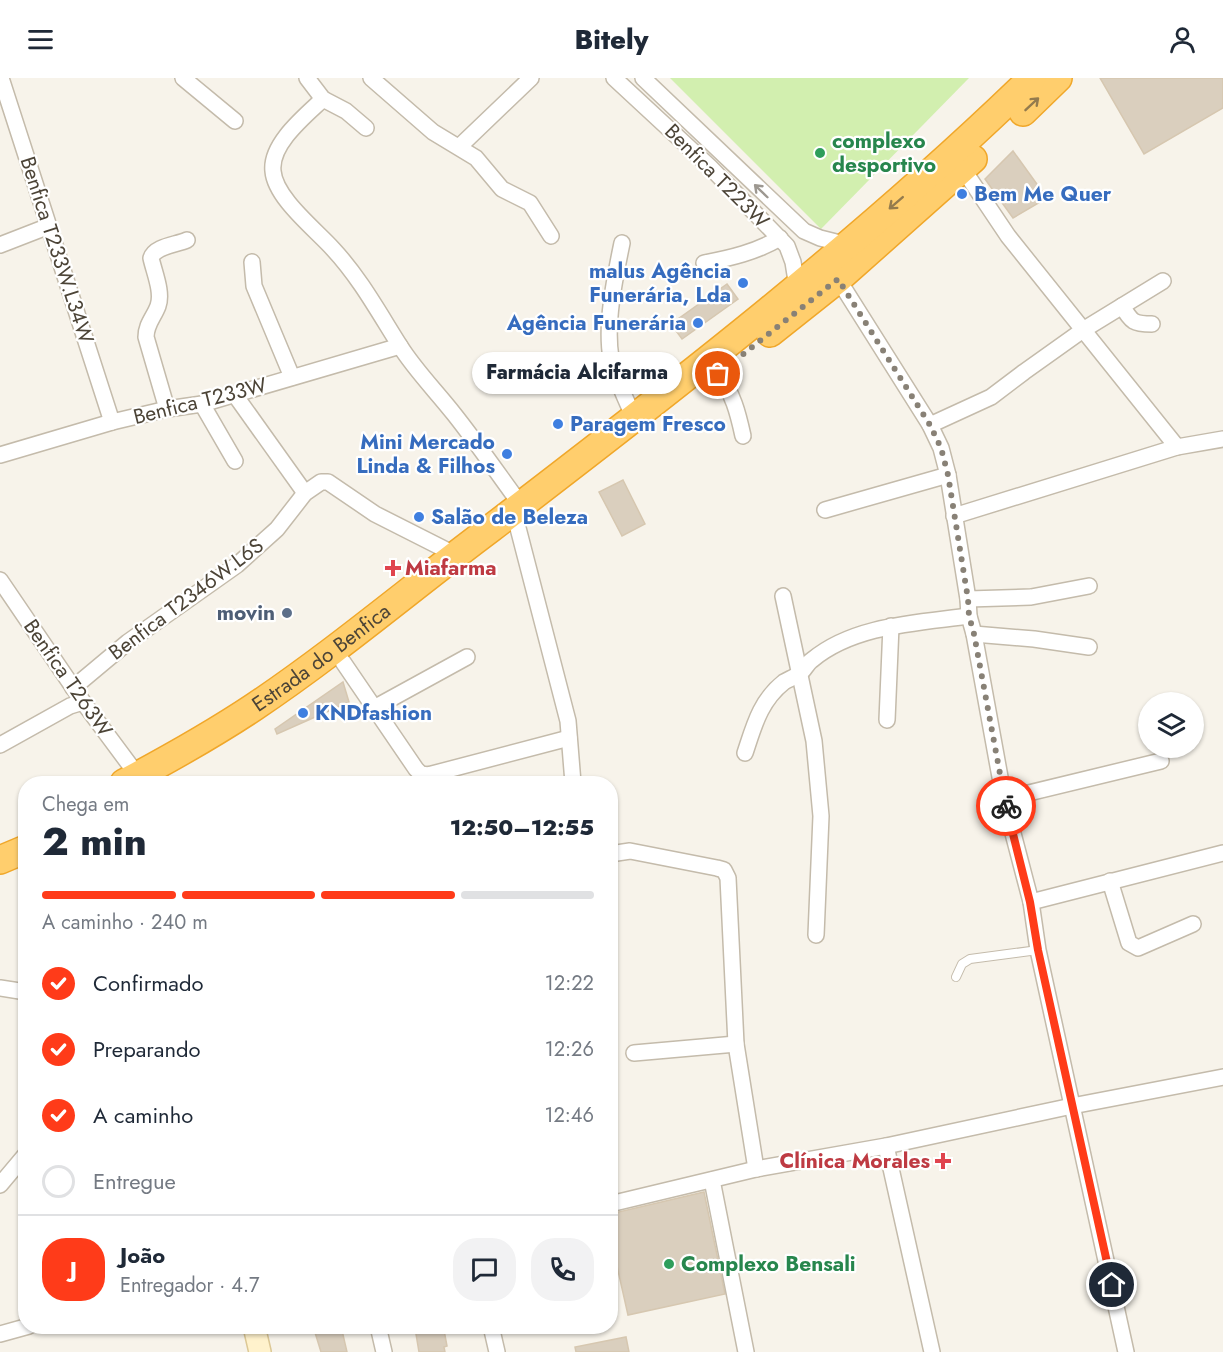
<!DOCTYPE html>
<html lang="pt">
<head>
<meta charset="utf-8">
<style>
  :root { --surface:#fff; --page:#f2f2f3; --text:#1f2937; --muted:#747a83; --line:#e0e1e3; --accent:#ff3b19 }
  body { margin:0; font-family:Jost,sans-serif; background:var(--page); color:var(--text); height:100vh; display:flex; flex-direction:column; font-size:22px; white-space:nowrap }
  * { box-sizing:border-box; margin:0 }
  p { font-size:20px; color:var(--muted) }
  .icon { flex:none; width:33px; height:33px; fill:none; stroke:currentColor; stroke-width:2; stroke-linecap:round; stroke-linejoin:round }
  .map { position:relative; flex:1; overflow:hidden }
  .details { position:absolute; left:18px; top:698px; width:600px; height:558px; display:flex; flex-direction:column; background:var(--surface); border-radius:24px; box-shadow:0 2px 4px #0004 }
  .details>* { flex:none }
  .fabs { position:absolute; left:1138px; top:614px; display:grid; gap:12px }
  .fabs a { display:grid; place-items:center; width:66px; height:66px; border-radius:50%; background:var(--surface); box-shadow:0 2px 4px #0004; font-size:30px }
  .pin { position:absolute; display:grid; place-items:center; width:51px; height:51px; color:#fff; margin:-26px; border:3px solid #fff; border-radius:50%; box-shadow:0 2px 6px #0007 }
  .courier { position:absolute; display:grid; place-items:center; width:60px; height:60px; margin:-30px; border:4px solid #ff3b19; border-radius:50%; background:#fff; color:#222; box-shadow:0 2px 8px #0007 }
  .bubble { position:absolute; height:42px; border-radius:21px; background:var(--surface); box-shadow:0 2px 4px #0004; font-size:20px; font-weight:800; line-height:42px; text-align:center }
  .headline em { font-style:normal; font-weight:800 }
  .headline div { display:flex; flex-direction:column-reverse }
  .headline { display:flex; align-items:center; justify-content:space-between; height:102px; padding:0 24px }
  h1 { font-size:39px; font-weight:800; line-height:45px }
  .bar { display:grid; grid-template-columns:repeat(4,1fr); gap:9px 6px; align-content:center; height:72px; padding:0 24px }
  .bar i { height:8px; border-radius:4px; background:var(--line) }
  .bar .active { background:var(--accent) }
  .bar p { grid-column:span 4 }
  .line { display:flex; align-items:center; gap:15px; padding:0 24px; border-top:2px solid var(--line) }
  .line div { flex:1 }
  .round { display:grid; place-items:center; flex:none; width:63px; height:63px; border-radius:24px; background:var(--page) }
  ol { padding:0 24px; list-style:none }
  li { display:flex; align-items:center; gap:18px; height:66px }
  li p { margin-inline-start:auto }
  li .icon { padding:6px; border-radius:50%; background:var(--accent); color:#fff; stroke-width:4 }
  li:last-child { color:var(--muted) }
  li i { width:33px; height:33px; border:3px solid var(--line); border-radius:50% }
  header { display:flex; justify-content:space-between; align-items:center; height:78px; padding:0 24px; background:var(--surface); font-size:27px; font-weight:800 }
  .map>svg:first-child { display:block }
  .green { fill:#d2efaf }
  .building { fill:#dacfbe; stroke:#d6c7b0; stroke-width:1.5 }
  .lines { fill:none; stroke-linecap:round; stroke-linejoin:round }
  .lane-casing { stroke:#c4bbab; stroke-width:10 }
  .street-casing { stroke:#c4bbab; stroke-width:18 }
  .secondary-casing { stroke:#dcc895; stroke-width:24 }
  .highway-casing { stroke:#f0a72a; stroke-width:30 }
  .lane { stroke:#fff; stroke-width:8 }
  .street { stroke:#fff; stroke-width:15 }
  .secondary { stroke:#fff2cc; stroke-width:21 }
  .highway { stroke:#ffce6d; stroke-width:27 }
  .oneway { stroke:#947b4d }
  .oneway2 { stroke:#9d9891 }
  .done { stroke:#888176; stroke-width:6; stroke-dasharray:0 10.8 }
  .route { stroke:#ff3b19; stroke-width:8 }
  .leisure-dot { fill:#2e9e5b; stroke:#fff; stroke-width:2 }
  .shop-dot { fill:#3f7fe0; stroke:#fff; stroke-width:2 }
  .health-dot { fill:#e0444e; stroke:#fff; stroke-width:2 }
  .service-dot { fill:#5c6f8a; stroke:#fff; stroke-width:2 }
  .labels { text-anchor:middle; stroke-width:4.5; stroke-linejoin:round; paint-order:stroke }
  .leisure-label { font-size:21px; font-weight:bold; fill:#27864d; stroke:#fff; text-anchor:start }
  .street-label { font-size:21px; fill:#4c4437; stroke:#fff }
  .shop-label { font-size:21px; font-weight:bold; fill:#366cbe; stroke:#fff; text-anchor:start }
  .health-label { font-size:21px; font-weight:bold; fill:#be3a42; stroke:#fff; text-anchor:start }
  .service-label { font-size:21px; font-weight:bold; fill:#4e5e75; stroke:#fff; text-anchor:end }
</style>
</head>
<body>
<header><svg class="icon" aria-label="menu" viewBox="0 0 24 24"><path d="M4 6h16M4 12h16M4 18h16"/></svg>Bitely<svg class="icon" aria-label="person" viewBox="0 0 24 24"><circle cx="12" cy="8" r="4"/><path d="M4 21q1-7 8-7t8 7"/></svg></header>
<div class="map">
<svg width="1223" height="1274" viewBox="0 0 1223 1274">
  <rect width="100%" height="100%" fill="#f7f3ea"/>
  <!-- green -->
  <polygon class="green" points="670,0 969,0 821,151"/>
  <!-- building -->
  <g class="building">
    <polygon points="1100,0 1223,0 1223,30 1144,76"/>
    <polygon points="1013,73 1047,120 1013,140 985,101"/>
    <polygon points="727,206 738,221 682,261 671,246"/>
    <polygon points="623,402 645,446 622,458 599,414"/>
    <polygon points="343,604 349,624 277,656 275,651"/>
    <polygon points="704,1114 725,1216 628,1237 610,1157 610,1136"/>
    <polygon points="313,1248 341,1248 347,1274 321,1274"/>
    <polygon points="426,1248 440,1248 441,1252 444,1252 447,1268 444,1269 445,1274 419,1274 415,1250"/>
    <polygon points="626,1259 629,1274 576,1274 575,1269"/>
  </g>
  <g class="lines">
    <defs>
      <polyline id="lane" points="956,899 962,886 970,881 1038,872"/>
      <g id="street">
        <polyline points="1,0 112,344"/>
        <polyline points="183,0 235,43"/>
        <polyline points="307,0 323,21 346,33 366,50"/>
        <polyline points="371,0 433,54 476,80 502,111 530,125 551,158"/>
        <polyline points="614,0 710,89 787,168 793,184 797,209"/>
        <polyline points="643,0 804,153 820,160 848,167"/>
        <path d="M323,21C305,38 270,66 273,93C275,120 315,151 333,171C360,200 379,235 400,268C415,292 436,313 454,336C477,365 499,397 521,427"/>
        <polyline points="459,69 531,0"/>
        <polyline points="963,91 1008,158 1177,369"/>
        <path d="M622,165C615,199 605,246 611,280C615,300 626,321 634,340"/>
        <polyline points="0,167 49,148"/>
        <polyline points="252,184 254,208 292,299"/>
        <path d="M704,185C731,180 756,174 780,160"/>
        <polyline points="838,201 930,347 941,370 948,397 968,521 969,538 974,556 1004,721 1031,824 1038,872 1126,1274"/>
        <path d="M1122,228C1132,244 1133,246 1152,246"/>
        <path d="M718,296C733,315 738,335 743,358"/>
        <polyline points="235,317 305,415"/>
        <polyline points="202,326 235,383"/>
        <path d="M167,331L146,259C146,246 154,239 158,228C163,214 154,194 151,180C155,168 176,167 187,162"/>
        <polyline points="930,347 991,319 1024,294 1083,252 1163,203"/>
        <polyline points="0,377 112,344 167,331 202,326 400,268"/>
        <polyline points="825,432 948,397"/>
        <polyline points="954,438 1177,369 1223,361"/>
        <polyline points="518,450 568,643 573,705"/>
        <polyline points="0,502 83,624 138,698"/>
        <polyline points="783,518 814,663 821,738 816,857"/>
        <polyline points="968,521 1031,519 1089,508"/>
        <polyline points="974,556 1034,561 1089,569"/>
        <polyline points="343,584 416,691 421,696 428,697 569,660"/>
        <polyline points="73,610 128,564 237,487 277,451 305,415 321,404 328,404 375,436 456,477"/>
        <polyline points="374,630 467,579"/>
        <polyline points="887,642 891,548"/>
        <polyline points="0,667 70,628 83,624"/>
        <path d="M745,675C754,648 760,623 784,604C789,601 795,599 800,595C805,592 807,585 812,582C854,547 917,545 969,538"/>
        <polyline points="1004,721 1161,683"/>
        <polyline points="610,776 630,773 717,790 724,792 728,800 736,966 756,1091"/>
        <polyline points="1110,803 1129,865 1138,870 1193,846"/>
        <polyline points="1031,824 1223,775"/>
        <polyline points="0,910 26,914"/>
        <polyline points="634,975 736,966"/>
        <polyline points="886,1068 932,1274"/>
        <polyline points="712,1102 746,1274"/>
        <polyline points="0,1107 26,1076"/>
        <polyline points="610,1126 756,1091 886,1068 1072,1028 1223,999"/>
        <polyline points="378,1248 384,1274"/>
        <polyline points="491,1248 497,1274"/>
        <polyline points="0,1256 29,1248"/>
      </g>
      <polyline id="secondary" points="254,1248 260,1274"/>
      <g id="highway">
        <polyline points="1023,34 1058,0"/>
        <polyline points="770,255 838,201 973,81"/>
        <path id="s1" d="M124,705C169,681 212,657 254,629C336,574 411,510 490,451C677,308 863,164 1032,0"/>
        <polyline points="0,782 26,771"/>
      </g>
    </defs>
    <!-- lane casing -->
    <use href="#lane" class="lane-casing"/>
    <!-- street casing -->
    <use href="#street" class="street-casing"/>
    <!-- secondary casing -->
    <use href="#secondary" class="secondary-casing"/>
    <!-- highway casing -->
    <use href="#highway" class="highway-casing"/>
    <!-- lane -->
    <use href="#lane" class="lane"/>
    <!-- street -->
    <use href="#street" class="street"/>
    <!-- secondary -->
    <use href="#secondary" class="secondary"/>
    <!-- highway -->
    <use href="#highway" class="highway"/>
  </g>
  <!-- one-way arrows -->
  <defs><path id="oneway-shaft" d="M-6 0H5M1.5-3L5.5 0L1.5 3" fill="none" stroke-width="1.6" stroke-linecap="round" stroke-linejoin="round" transform="scale(1.5)"/></defs>
  <g class="oneway">
    <use href="#oneway-shaft" transform="translate(1032 26) rotate(-43)"/>
    <use href="#oneway-shaft" transform="translate(896 125) rotate(139)"/>
  </g>
  <use class="oneway2" href="#oneway-shaft" transform="translate(761 113) rotate(-136)"/>
  <g class="lines">
    <!-- done -->
    <polyline class="done" points="718,296 838,201 930,347 941,370 948,397 968,521 969,538 974,556 1006,728"/>
    <!-- route -->
    <polyline class="route" points="1006,728 1030,824 1038,872 1112,1207"/>
  </g>
  <!-- markers -->
  <g class="leisure-dot">
    <circle cx="820" cy="75" r="6"/>
    <circle cx="669" cy="1186" r="6"/>
  </g>
  <g class="shop-dot">
    <circle cx="962" cy="116" r="6"/>
    <circle cx="743" cy="205" r="6"/>
    <circle cx="698" cy="245" r="6"/>
    <circle cx="558" cy="346" r="6"/>
    <circle cx="507" cy="376" r="6"/>
    <circle cx="419" cy="439" r="6"/>
    <circle cx="303" cy="635" r="6"/>
  </g>
  <g class="health-dot">
    <path d="M390 481h6v6h6v6h-6v6h-6v-6h-6v-6h6z"/>
    <path d="M940 1074h6v6h6v6h-6v6h-6v-6h-6v-6h6z"/>
  </g>
  <circle class="service-dot" cx="287" cy="535" r="6"/>
  <g class="labels">
    <!-- leisure labels -->
    <g class="leisure-label">
      <text x="832" y="70">complexo<tspan x="832" dy="24">desportivo</tspan></text>
      <text x="681" y="1193">Complexo Bensali</text>
    </g>
    <!-- street labels -->
    <g class="street-label">
      <text transform="translate(717 98) rotate(45)" y="7">Benfica T223W</text>
      <text transform="translate(57 172) rotate(72)" y="7">Benfica T233W.L34W</text>
      <text transform="translate(200 323) rotate(-14)" y="7">Benfica T233W</text>
      <text transform="translate(186 521) rotate(-37)" y="7">Benfica T2346W.L6S</text>
      <text dy="7" stroke="none"><textPath href="#s1" startOffset="234">Estrada do Benfica</textPath></text>
      <text transform="translate(68 600) rotate(55)" y="7">Benfica T263W</text>
    </g>
    <!-- shop labels -->
    <g class="shop-label">
      <text x="974" y="123">Bem Me Quer</text>
      <text x="731" y="200" text-anchor="end">malus Agência<tspan x="731" dy="24">Funerária, Lda</tspan></text>
      <text x="686" y="252" text-anchor="end">Agência Funerária</text>
      <text x="570" y="353">Paragem Fresco</text>
      <text x="495" y="371" text-anchor="end">Mini Mercado<tspan x="495" dy="24">Linda &amp; Filhos</tspan></text>
      <text x="431" y="446">Salão de Beleza</text>
      <text x="315" y="642">KNDfashion</text>
    </g>
    <!-- health labels -->
    <g class="health-label">
      <text x="405" y="497">Miafarma</text>
      <text x="930" y="1090" text-anchor="end">Clínica Morales</text>
    </g>
    <!-- service labels -->
    <g class="service-label">
      <text x="275" y="542">movin</text>
    </g>
  </g>
</svg>
<div class="fabs">
<a><svg class="icon" aria-label="layers" viewBox="0 0 24 24"><path d="M12 4l9 5-9 5-9-5zM3 14l9 5 9-5"/></svg></a>
</div>
<div class="pin" style="left:718px;top:296px;background:#ea580c"><svg class="icon" aria-label="bag" viewBox="0 0 24 24"><path d="M5 8h14l-1 12H6zM9 8a3 3 0 0 1 6 0"/></svg></div>
<div class="pin" style="left:1112px;top:1207px;background:#1f2937"><svg class="icon" aria-label="home" viewBox="0 0 24 24"><path d="M3 11l9-7 9 7M6 9v11h12V9"/></svg></div>
<div class="courier" style="left:1006px;top:728px"><svg class="icon" aria-label="bike" viewBox="0 0 24 24"><circle cx="6" cy="16" r="4"/><circle cx="18" cy="16" r="4"/><path d="M6 16l4-8h5l3 8M10 8l3 8H6M13 5h3"/></svg></div>
<div class="bubble" style="left:472px;top:274px;width:210px">Farmácia Alcifarma</div>
<section class="details">
<div class="headline"><div><h1>2 min</h1><p>Chega em</p></div><em>12:50–12:55</em></div>
<div class="bar"><i class="active"></i><i class="active"></i><i class="active"></i><i></i><p>A caminho · 240 m</p></div>
<ol>
<li><svg class="icon" aria-label="check" viewBox="0 0 24 24"><path d="M5 12l5 5 9-10"/></svg>Confirmado<p>12:22</p></li>
<li><svg class="icon" aria-label="check" viewBox="0 0 24 24"><path d="M5 12l5 5 9-10"/></svg>Preparando<p>12:26</p></li>
<li><svg class="icon" aria-label="check" viewBox="0 0 24 24"><path d="M5 12l5 5 9-10"/></svg>A caminho<p>12:46</p></li>
<li><i></i>Entregue</li>
</ol>
<div class="line" style="height:108px"><b class="round" style="background:var(--accent);color:#fff">J</b><div><b>João</b><p>Entregador · 4.7</p></div><a class="round"><svg class="icon" aria-label="chat" viewBox="0 0 24 24"><path d="M4 5h16v11H9l-5 4z"/></svg></a><a class="round"><svg class="icon" aria-label="phone" viewBox="0 0 24 24"><path d="M5 4h4l2 5-3 2q2 4 5 5l2-3 5 2v4C11 20 4 13 5 4z"/></svg></a></div>
</section>
</div>
</body>
</html>
